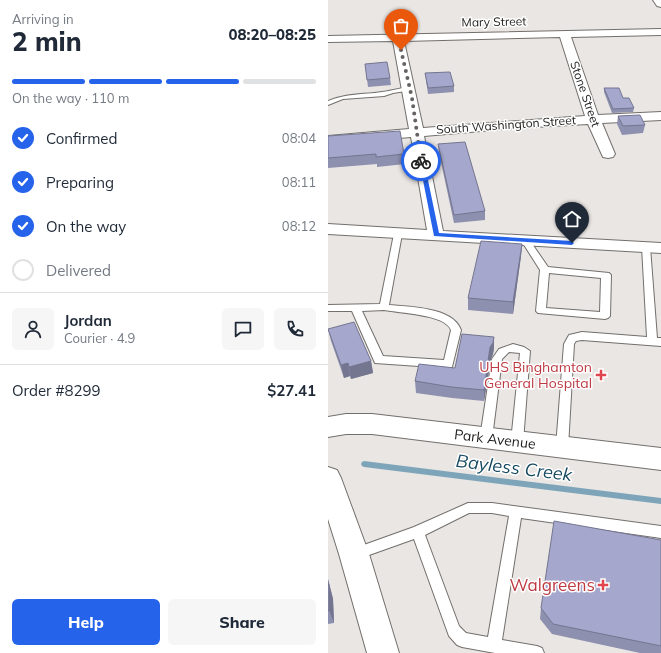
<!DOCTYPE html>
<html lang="en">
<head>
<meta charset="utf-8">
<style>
  :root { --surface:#fff; --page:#f6f6f7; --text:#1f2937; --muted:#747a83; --line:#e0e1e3; --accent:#2563eb }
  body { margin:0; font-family:Mulish,sans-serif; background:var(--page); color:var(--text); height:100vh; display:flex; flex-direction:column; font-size:15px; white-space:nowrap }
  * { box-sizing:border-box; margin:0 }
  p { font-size:13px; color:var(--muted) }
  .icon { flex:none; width:22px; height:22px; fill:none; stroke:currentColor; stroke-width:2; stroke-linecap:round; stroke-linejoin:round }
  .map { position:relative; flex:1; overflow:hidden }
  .sheet { display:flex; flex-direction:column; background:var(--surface); width:328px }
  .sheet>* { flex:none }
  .pin { position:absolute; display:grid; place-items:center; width:34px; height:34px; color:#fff; margin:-41px -17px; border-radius:50% 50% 50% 0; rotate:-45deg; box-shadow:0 0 4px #0007 }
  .pin .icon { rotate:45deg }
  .courier { position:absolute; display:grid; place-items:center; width:40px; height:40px; margin:-20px; border:3px solid #2563eb; border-radius:50%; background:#fff; color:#222; box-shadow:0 1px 5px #0007 }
  .overview em { font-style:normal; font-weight:800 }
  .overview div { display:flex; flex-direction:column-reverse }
  .overview { display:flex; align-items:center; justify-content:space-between; height:68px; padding:0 12px }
  h1 { font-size:26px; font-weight:800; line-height:30px }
  .bar { display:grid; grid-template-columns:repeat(4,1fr); gap:6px 4px; align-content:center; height:48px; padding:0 12px }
  .bar i { height:5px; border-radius:3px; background:var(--line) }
  .bar .selected { background:var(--accent) }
  .bar p { grid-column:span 4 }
  .line { display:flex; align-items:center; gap:10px; padding:0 12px; border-top:1px solid var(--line) }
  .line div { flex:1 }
  .round { display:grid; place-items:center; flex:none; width:42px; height:42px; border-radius:6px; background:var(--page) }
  ol { padding:0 12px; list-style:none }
  li { display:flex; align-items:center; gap:12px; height:44px }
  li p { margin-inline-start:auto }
  li .icon { padding:4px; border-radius:50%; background:var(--accent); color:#fff; stroke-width:4 }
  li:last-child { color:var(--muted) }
  li i { width:22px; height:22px; border:2px solid var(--line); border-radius:50% }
  .cta { display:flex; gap:8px; margin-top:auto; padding:8px 12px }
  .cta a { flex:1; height:46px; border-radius:6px; background:var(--accent); color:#fff; font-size:16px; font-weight:800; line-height:46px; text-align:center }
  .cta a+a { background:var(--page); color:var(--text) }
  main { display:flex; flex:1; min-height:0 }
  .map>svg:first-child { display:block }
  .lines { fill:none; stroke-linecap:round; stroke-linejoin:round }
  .stream { fill:#7da4b9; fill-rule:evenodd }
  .lane-casing { stroke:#726f6c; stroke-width:2 }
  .street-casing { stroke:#726f6c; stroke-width:2 }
  .secondary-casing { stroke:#726f6c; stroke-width:2 }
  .lane { fill:#fff; fill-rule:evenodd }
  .street { fill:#fff; fill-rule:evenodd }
  .secondary { fill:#fff; fill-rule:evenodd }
  .wall { fill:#8e90af }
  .shaded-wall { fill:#74758f }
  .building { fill:#a5a7cc; stroke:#74758f }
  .route { fill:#2563eb }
  .done { stroke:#666362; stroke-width:4; stroke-dasharray:0 7.2 }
  .health-dot { fill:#e0444e; stroke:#fff; stroke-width:1.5 }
  .labels { text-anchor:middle; stroke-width:3; stroke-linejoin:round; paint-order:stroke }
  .far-street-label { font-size:12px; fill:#1f1d1c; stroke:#fff }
  .health-label { font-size:14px; fill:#be3a42; stroke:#fff; text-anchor:end }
  .street-label { font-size:14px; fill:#1f1d1c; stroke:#fff }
  .near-health-label { font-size:17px; fill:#be3a42; stroke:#fff; text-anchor:end }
  .near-water-label { font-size:18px; font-style:italic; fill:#174a61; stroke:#fff }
</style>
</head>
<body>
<main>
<section class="sheet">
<div class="overview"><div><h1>2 min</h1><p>Arriving in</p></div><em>08:20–08:25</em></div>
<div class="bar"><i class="selected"></i><i class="selected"></i><i class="selected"></i><i></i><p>On the way · 110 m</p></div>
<ol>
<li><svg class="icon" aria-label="check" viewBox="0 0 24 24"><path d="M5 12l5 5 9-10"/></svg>Confirmed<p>08:04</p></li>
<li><svg class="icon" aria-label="check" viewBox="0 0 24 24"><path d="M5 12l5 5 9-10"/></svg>Preparing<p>08:11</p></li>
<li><svg class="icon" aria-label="check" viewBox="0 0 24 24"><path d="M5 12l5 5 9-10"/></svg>On the way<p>08:12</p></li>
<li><i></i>Delivered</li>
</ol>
<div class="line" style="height:72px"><a class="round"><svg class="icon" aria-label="person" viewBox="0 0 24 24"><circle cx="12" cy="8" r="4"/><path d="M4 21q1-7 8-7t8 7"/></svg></a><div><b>Jordan</b><p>Courier · 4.9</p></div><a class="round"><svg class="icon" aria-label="chat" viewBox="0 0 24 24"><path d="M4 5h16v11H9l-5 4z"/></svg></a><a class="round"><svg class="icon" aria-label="phone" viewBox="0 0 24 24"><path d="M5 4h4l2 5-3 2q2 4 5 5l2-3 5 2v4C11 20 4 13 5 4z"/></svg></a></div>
<div class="line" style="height:52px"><div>Order #8299</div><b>$27.41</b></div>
<div class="cta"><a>Help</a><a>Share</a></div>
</section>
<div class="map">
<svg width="333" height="653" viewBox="0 0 333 653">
  <rect width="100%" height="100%" fill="#eae6e3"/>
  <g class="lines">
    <!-- stream -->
    <polygon class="stream" points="36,461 333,498 333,504 36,467 34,466 33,464 34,462"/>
    <defs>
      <g id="lane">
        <path d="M82,87L84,88V90L65,93L56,96L15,99L0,105V101C19,93 34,95 54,92C63,91 72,88 82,87Z"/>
        <path d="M70,231L74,234L61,305C82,307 125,307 133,330L124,367L120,368L47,363L24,311H0V305L52,304L66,234ZM56,310C71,313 117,314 123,330L116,360L55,356L34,311Z"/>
        <path d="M197,237L200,238L220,267L281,273L283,275L282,316L280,318L277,319L210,313L208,311L212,270L193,240ZM221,273L273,278L272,312L218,308Z"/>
        <polygon points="318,244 322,247 329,338 333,338 333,346 254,340 248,341 246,344 240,447 238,450 234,452 230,450 228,447 236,344 241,335 254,332 319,337 314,247"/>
        <polygon points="185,344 196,347 202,351 195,442 193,445 189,447 185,445 183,442 192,353 181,352 174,359 164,438 162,441 158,443 154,441 152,438 164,359 171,349"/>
        <path d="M140,503H164L333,526V538L193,518L174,640L209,646L214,648L216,653H167L134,647L129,645L121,636L86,539L27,560L22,558L20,554L22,550L86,527ZM141,513H164L181,516L160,637L138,633L131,626L97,535Z"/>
      </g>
      <g id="street">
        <polygon points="325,0 333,0 333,7 329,6"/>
        <path d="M333,29V35L243,37L270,115L333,112V120L274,123L287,154L285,157L280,158L275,157L260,124L188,128L96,136L115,231L333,243V253L0,234V224L99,230L83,137L0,144V136L81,129L65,41L0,42V36ZM232,37L257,116L95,128L76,41Z"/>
      </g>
      <g id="secondary">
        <polygon points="18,414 44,414 333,448 333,470 44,434 18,434 0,437 0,417"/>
        <polygon points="0,467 9,470 13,478 41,554 71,653 39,653 11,554 0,519"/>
      </g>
    </defs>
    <!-- lane casing -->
    <use href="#lane" class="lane-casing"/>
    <!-- street casing -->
    <use href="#street" class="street-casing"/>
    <!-- secondary casing -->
    <use href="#secondary" class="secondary-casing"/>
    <!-- lane -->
    <use href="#lane" class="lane"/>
    <!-- street -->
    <use href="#street" class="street"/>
    <!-- secondary -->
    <use href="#secondary" class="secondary"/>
  </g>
  <!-- wall -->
  <g class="wall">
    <polygon points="37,64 62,78 63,85 40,87"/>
    <polygon points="97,73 126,86 126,92 100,94"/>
    <polygon points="276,88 295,98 306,108 305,112 284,113 276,92"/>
    <polygon points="290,116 317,125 315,133 294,135 289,124"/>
    <polygon points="0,136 76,154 77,164 49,167 49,164 0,168"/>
    <polygon points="110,144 157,211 157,220 126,223 111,153"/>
    <polygon points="194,244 193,256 185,314 140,310 140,298"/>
    <polygon points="0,329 43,361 45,373 23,379 22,376 16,378 3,341"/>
    <polygon points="166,348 165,354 163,359 156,401 124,398 88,393 87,381 127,368"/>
    <polygon points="333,540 333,653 312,653 224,634 212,619 213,608"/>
    <polygon points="0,579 5,599 6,623 0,624"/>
  </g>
  <!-- shaded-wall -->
  <g class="shaded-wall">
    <polygon points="194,244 193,256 185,314 185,302"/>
    <polygon points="166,337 166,348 165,354 163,359 156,401 156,390 162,347"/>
    <polygon points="43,361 45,373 23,379 21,367"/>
    <polygon points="20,363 22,376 16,378 13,365"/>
    <polygon points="0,579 5,599 6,623 1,610"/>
  </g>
  <!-- building -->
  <g class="building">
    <polygon points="59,62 62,78 39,80 37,64"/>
    <polygon points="122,72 126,86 100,88 97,73"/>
    <polygon points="276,88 291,88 295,98 301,98 306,108 285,109"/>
    <polygon points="312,115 317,125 295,126 290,116"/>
    <polygon points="72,131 76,154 48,157 48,154 0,158 0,136"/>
    <polygon points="137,142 157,211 126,215 110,144"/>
    <polygon points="153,241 194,244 185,302 140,298"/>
    <polygon points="26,322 43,361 21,367 20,363 13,365 0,329"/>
    <polygon points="134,334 166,337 165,343 162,347 156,390 123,387 87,381 91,364 127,368"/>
    <polygon points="226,521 333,540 333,646 225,624 213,608"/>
    <polygon points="0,583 1,586 1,610 0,611"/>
  </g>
  <!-- route -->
  <polygon class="route" points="91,160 96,161 111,233 244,241 246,243 244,245 106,236"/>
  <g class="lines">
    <!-- done -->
    <polyline class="done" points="73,50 84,98 93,161"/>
  </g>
  <!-- markers -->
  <g class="health-dot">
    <path d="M271 369h4v4h4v4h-4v4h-4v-4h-4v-4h4z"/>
    <path d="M273 579h4v4h4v4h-4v4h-4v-4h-4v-4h4z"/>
  </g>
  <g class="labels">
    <!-- far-street labels -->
    <g class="far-street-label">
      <text transform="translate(166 22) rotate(-1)" y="4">Mary Street</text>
      <text transform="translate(257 94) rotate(71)" y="4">Stone Street</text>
      <text transform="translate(178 125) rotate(-4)" y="4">South Washington Street</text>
    </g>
    <!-- health labels -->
    <g class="health-label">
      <text x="264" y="372">UHS Binghamton<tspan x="264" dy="16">General Hospital</tspan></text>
    </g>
    <!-- street labels -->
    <g class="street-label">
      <text transform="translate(167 439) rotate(7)" y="5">Park Avenue</text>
    </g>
    <!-- near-health labels -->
    <g class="near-health-label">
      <text x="267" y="591">Walgreens</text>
    </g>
    <!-- near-water labels -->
    <g class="near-water-label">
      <text transform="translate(186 468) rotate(7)" y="6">Bayless Creek</text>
    </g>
  </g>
</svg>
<div class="pin" style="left:73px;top:50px;background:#ea580c"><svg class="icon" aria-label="bag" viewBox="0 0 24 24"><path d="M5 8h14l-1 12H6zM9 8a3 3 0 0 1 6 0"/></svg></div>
<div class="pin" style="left:244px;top:243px;background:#1f2937"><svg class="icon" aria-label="home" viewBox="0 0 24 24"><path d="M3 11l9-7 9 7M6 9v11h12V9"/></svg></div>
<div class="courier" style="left:93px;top:161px"><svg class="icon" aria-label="bike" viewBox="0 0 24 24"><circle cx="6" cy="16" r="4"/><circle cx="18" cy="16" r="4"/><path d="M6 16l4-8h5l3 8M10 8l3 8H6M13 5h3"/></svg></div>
</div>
</main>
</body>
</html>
